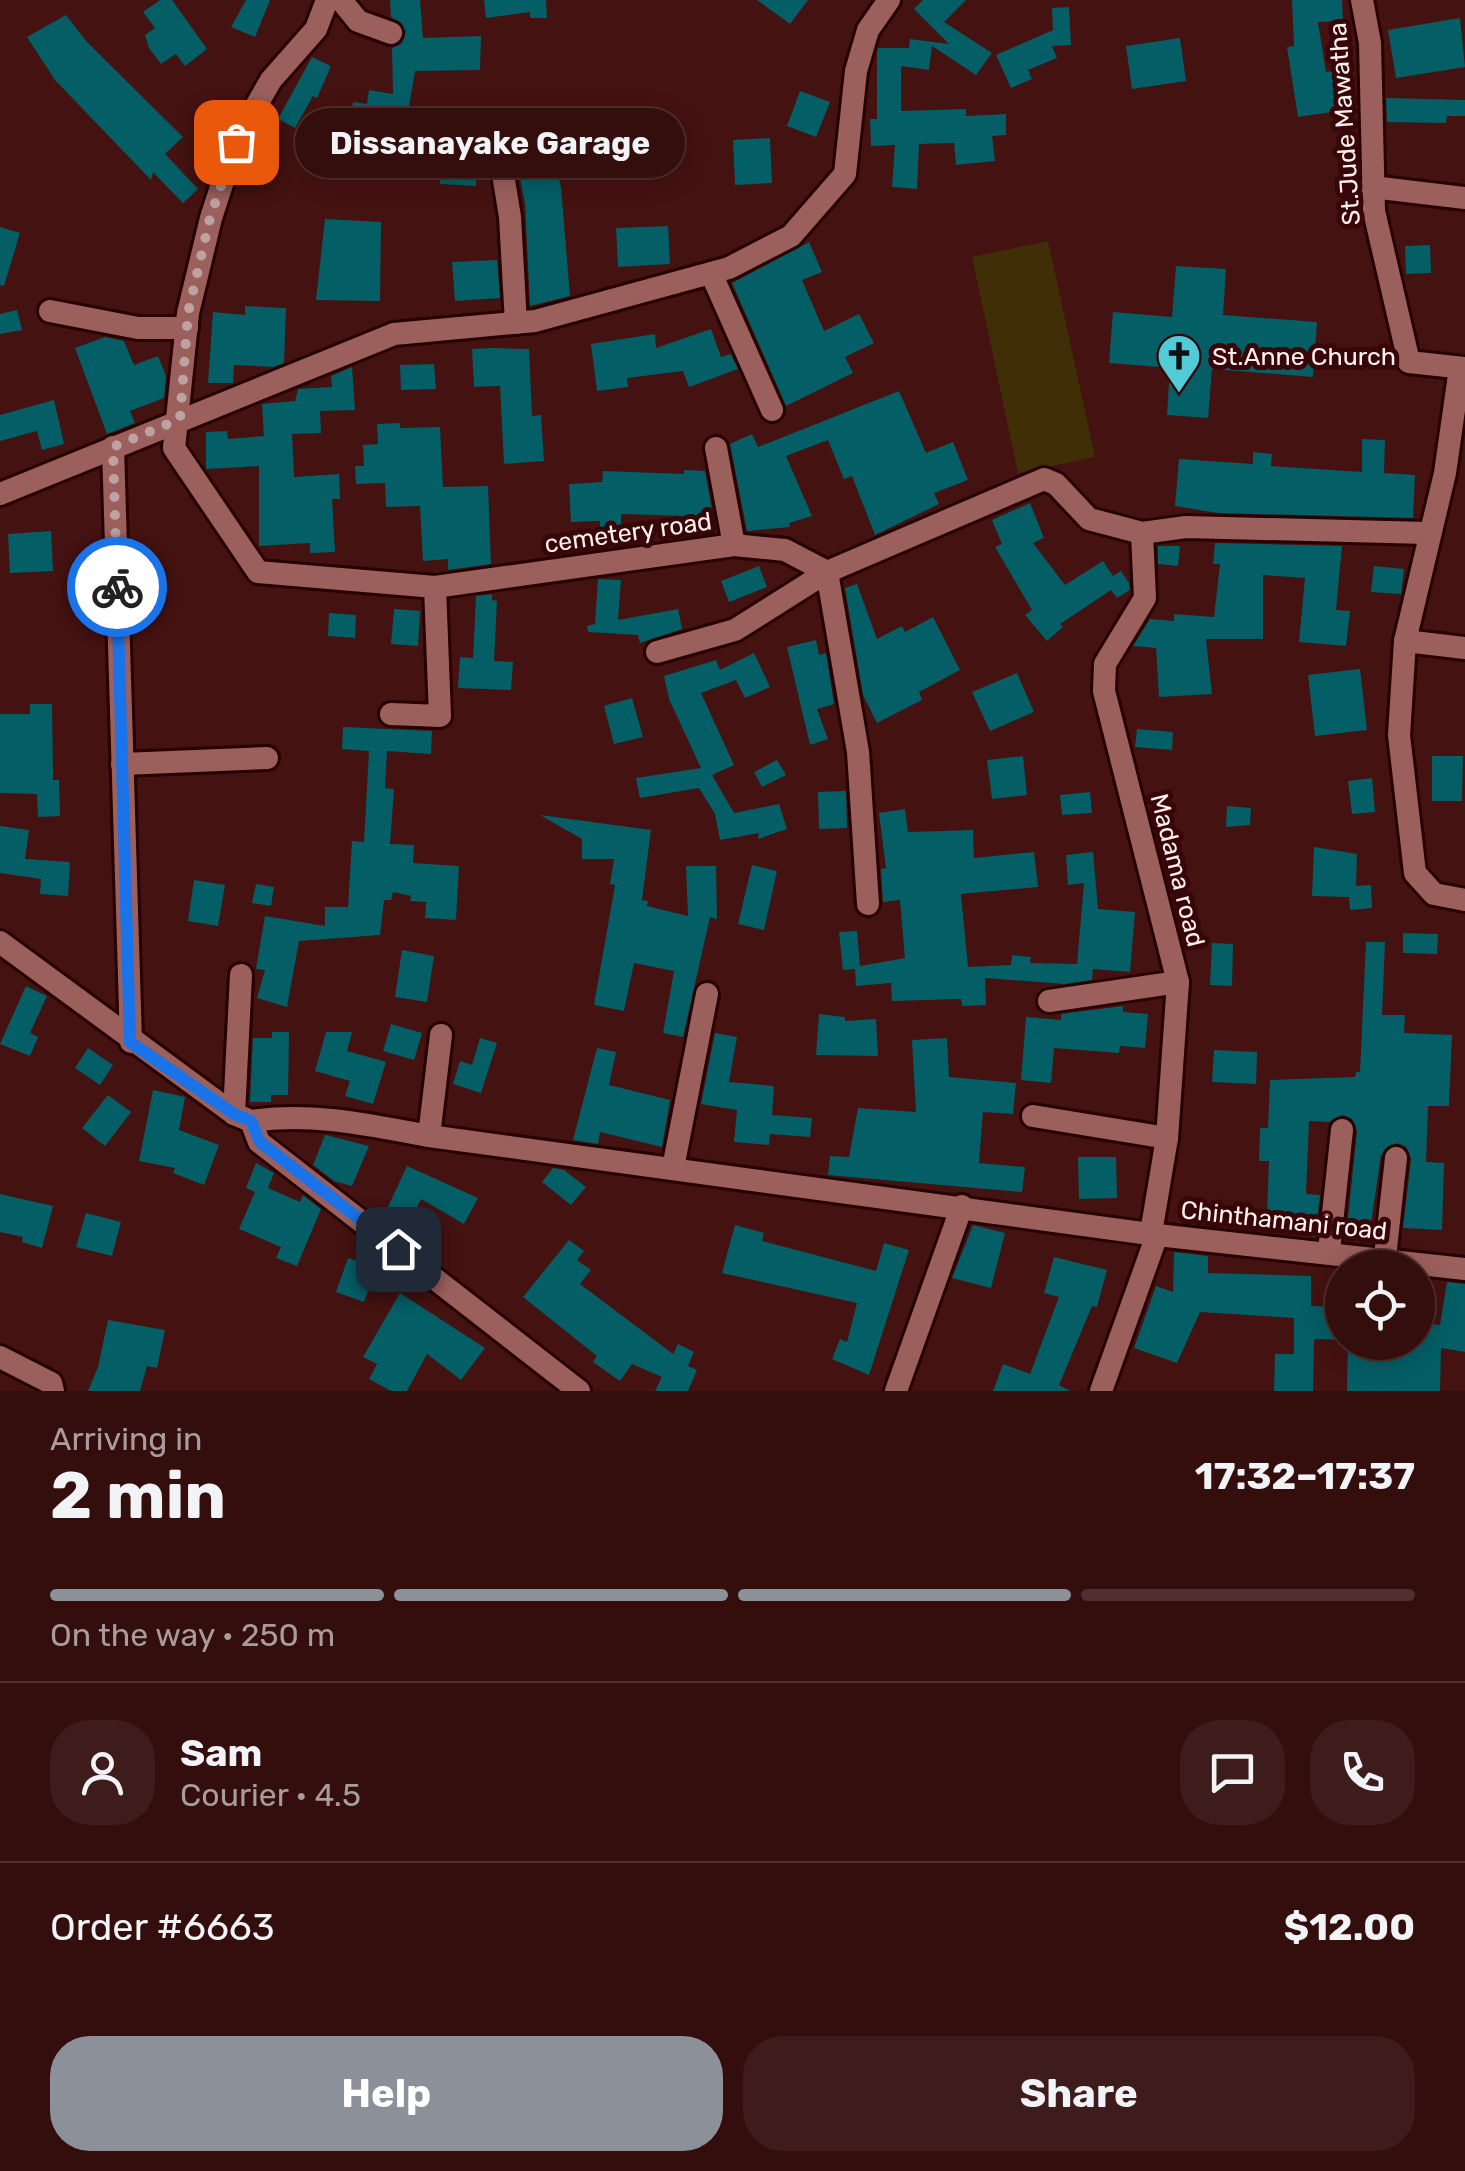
<!DOCTYPE html>
<html lang="en">
<head>
<meta charset="utf-8">
<style>
  :root { --surface:#330e0d; --page:#3e1c1b; --text:#f1f3f6; --muted:#a99c9d; --line:#4e2e2e; --accent:#8c9099 }
  body { margin:0; font-family:Rubik,sans-serif; background:var(--page); color:var(--text); height:100vh; display:flex; flex-direction:column; font-size:38px; white-space:nowrap }
  * { box-sizing:border-box; margin:0 }
  p { font-size:32px; color:var(--muted) }
  .icon { flex:none; width:55px; height:55px; fill:none; stroke:currentColor; stroke-width:2; stroke-linecap:round; stroke-linejoin:round }
  .map { position:relative; height:1391px; overflow:hidden }
  .side { display:flex; flex-direction:column; background:var(--surface); flex:1 }
  .side>* { flex:none }
  .fabs { position:absolute; left:1325px; top:1250px; display:grid; gap:20px }
  .fabs a { display:grid; place-items:center; width:110px; height:110px; border-radius:50%; background:var(--surface); box-shadow:0 5px 25px #0003,0 0 0 2px var(--line); font-size:50px }
  .pin { position:absolute; display:grid; place-items:center; width:85px; height:85px; color:#fff; margin:-42px; border-radius:20px; box-shadow:0 5px 15px #0006 }
  .courier { position:absolute; display:grid; place-items:center; width:100px; height:100px; margin:-50px; border:8px solid #1a73e8; border-radius:50%; background:#fff; color:#222; box-shadow:0 2px 12px #0007 }
  .bubble { position:absolute; height:70px; border-radius:35px; background:var(--surface); box-shadow:0 5px 25px #0003,0 0 0 2px var(--line); font-size:32px; font-weight:700; line-height:70px; text-align:center }
  .head em { font-style:normal; font-weight:700 }
  .head div { display:flex; flex-direction:column-reverse }
  .head { display:flex; align-items:center; justify-content:space-between; height:170px; padding:0 50px }
  h1 { font-size:65px; font-weight:700; line-height:75px }
  .bar { display:grid; grid-template-columns:repeat(4,1fr); gap:15px 10px; align-content:center; height:120px; padding:0 50px }
  .bar i { height:12px; border-radius:8px; background:var(--line) }
  .bar .active { background:var(--accent) }
  .bar p { grid-column:span 4 }
  .line { display:flex; align-items:center; gap:25px; padding:0 50px; border-top:2px solid var(--line) }
  .line div { flex:1 }
  .round { display:grid; place-items:center; flex:none; width:105px; height:105px; border-radius:40px; background:var(--page) }
  .button { display:flex; gap:20px; margin-top:auto; padding:20px 50px }
  .button a { flex:1; height:115px; border-radius:40px; background:var(--accent); color:#fff; font-size:40px; font-weight:700; line-height:115px; text-align:center }
  .button a+a { background:var(--page); color:var(--text) }
  .map>svg:first-child { display:block }
  .green { fill:#3f2e06 }
  .building { fill:#045e66 }
  .lines { fill:none; stroke-linecap:round; stroke-linejoin:round }
  .minor-casing { stroke:#270000; stroke-width:28 }
  .minor { stroke:#9b605c; stroke-width:22 }
  .done { stroke:#bda2a1; stroke-width:10; stroke-dasharray:0 18 }
  .route { stroke:#1a73e8; stroke-width:12 }
  .labels { text-anchor:middle; stroke-width:10; stroke-linejoin:round; paint-order:stroke }
  .street-label { font-size:25px; fill:#fef0ee; stroke:#380608 }
  .poi-label { font-size:25px; fill:#fef0ee; stroke:#380608; text-anchor:start }
</style>
</head>
<body>
<div class="map">
<svg width="1465" height="1391" viewBox="0 0 1465 1391">
  <rect width="100%" height="100%" fill="#441211"/>
  <!-- green -->
  <polygon class="green" points="1048,241 1095,457 1018,473 972,257"/>
  <!-- building -->
  <g class="building">
    <polygon points="160,0 172,0 207,49 185,66 176,54 161,64 149,48 145,35 155,28 143,12"/>
    <polygon points="246,0 270,0 255,37 231,27"/>
    <polygon points="390,0 420,0 423,38 481,36 480,70 415,71 408,113 400,111 397,130 386,129 386,133 347,142 353,102 367,104 369,90 393,94 392,48 401,44 406,31 391,17"/>
    <polygon points="484,0 546,0 547,18 530,18 530,12 486,18"/>
    <polygon points="757,0 808,0 790,24"/>
    <polygon points="923,0 966,0 944,22 992,53 976,75 932,46 929,70 901,66 901,111 966,109 966,116 1006,114 1006,135 992,136 995,161 956,165 954,143 919,144 917,189 892,187 895,145 871,146 870,119 877,119 877,52 878,48 909,48 910,39 949,44 914,9"/>
    <polygon points="1292,0 1342,0 1343,21 1318,22 1326,72 1354,68 1352,109 1298,117 1287,47 1294,46"/>
    <polygon points="1069,7 1071,45 1052,46 1057,58 1028,70 1032,79 1011,88 996,55 1053,30 1052,8"/>
    <polygon points="66,15 87,42 183,137 165,154 198,189 183,203 153,172 151,180 55,80 27,37"/>
    <polygon points="1460,18 1465,67 1396,78 1388,30"/>
    <polygon points="1180,38 1186,81 1132,89 1126,46"/>
    <polygon points="312,57 331,66 317,98 313,96 295,128 278,119"/>
    <polygon points="800,91 830,102 816,137 787,126"/>
    <polygon points="1386,98 1465,100 1465,116 1447,116 1446,123 1387,122"/>
    <polygon points="546,129 561,187 570,296 530,306 525,204 512,137"/>
    <polygon points="770,138 772,183 735,185 733,140"/>
    <polygon points="442,145 477,146 476,186 440,184"/>
    <polygon points="325,219 381,222 380,301 316,300"/>
    <polygon points="668,226 670,264 618,267 616,228"/>
    <polygon points="0,227 20,233 4,286 0,285"/>
    <polygon points="809,242 822,272 802,280 824,331 859,314 874,343 845,357 853,373 786,406 732,283"/>
    <polygon points="1430,245 1431,273 1406,274 1405,246"/>
    <polygon points="497,260 500,298 455,301 452,262"/>
    <polygon points="1176,266 1226,269 1223,315 1317,322 1313,377 1212,369 1208,418 1167,415 1170,368 1109,363 1113,312 1172,317"/>
    <polygon points="245,306 286,308 284,363 274,367 234,365 233,383 208,383 213,312 245,315"/>
    <polygon points="17,310 22,330 0,334 0,314"/>
    <polygon points="711,329 721,357 731,354 738,369 689,387 683,371 627,378 628,387 597,391 591,344 655,334 656,348"/>
    <polygon points="105,337 124,341 134,365 158,356 166,376 164,398 130,411 135,423 107,434 75,348"/>
    <polygon points="491,348 529,349 532,416 541,415 544,461 504,464 500,386 474,387 472,349"/>
    <polygon points="434,364 436,389 401,390 400,365"/>
    <polygon points="352,367 355,410 320,411 321,433 292,434 294,477 339,474 340,499 332,499 335,552 310,553 310,543 259,546 259,466 206,469 206,432 227,431 228,439 264,436 262,404 295,401 298,389 332,387 331,376"/>
    <polygon points="899,391 926,453 953,442 968,480 934,493 939,504 875,535 852,476 844,479 828,440 786,456 812,516 789,523 790,527 747,531 730,444 752,434 758,447"/>
    <polygon points="54,400 64,444 42,450 37,431 0,441 0,415"/>
    <polygon points="400,423 400,428 440,427 443,487 488,486 491,564 448,570 448,559 423,561 420,506 386,507 385,483 356,484 355,466 364,466 363,445 378,444 377,424"/>
    <polygon points="1362,439 1385,440 1384,473 1415,475 1413,518 1218,513 1175,506 1179,459 1253,464 1253,452 1272,454 1271,466 1362,472"/>
    <polygon points="684,470 705,471 715,526 684,524 685,516 621,514 621,528 600,527 600,521 571,522 569,484 602,482 603,471 684,474"/>
    <polygon points="1030,503 1044,538 1033,543 1065,585 1103,561 1113,576 1121,571 1129,583 1130,590 1117,598 1111,590 1060,624 1063,627 1047,641 1025,615 1032,610 995,547 1002,544 992,520"/>
    <polygon points="51,531 53,571 10,573 8,534"/>
    <polygon points="1215,543 1342,546 1336,610 1350,611 1346,646 1299,642 1305,578 1263,575 1263,639 1206,639 1212,694 1159,697 1156,648 1133,646 1150,619 1174,621 1174,614 1214,617 1220,564 1213,564"/>
    <polygon points="1158,546 1180,546 1178,566 1158,564"/>
    <polygon points="759,566 767,587 729,602 721,581"/>
    <polygon points="1374,566 1404,569 1401,594 1371,592"/>
    <polygon points="598,579 621,580 618,620 678,609 682,629 640,643 638,635 588,632 587,626 595,624"/>
    <polygon points="857,584 877,639 902,626 905,632 933,617 960,670 919,692 922,700 877,723 863,695 845,588"/>
    <polygon points="492,594 492,600 497,601 494,661 513,662 511,690 458,688 460,657 473,658 476,596"/>
    <polygon points="394,609 420,611 418,646 391,644"/>
    <polygon points="329,613 356,615 355,638 328,636"/>
    <polygon points="816,640 819,655 826,653 834,704 817,709 828,739 810,745 787,647"/>
    <polygon points="754,653 770,687 745,698 736,680 701,693 734,765 712,775 734,813 779,804 787,829 758,839 759,833 720,840 715,814 699,788 640,798 636,778 701,768 669,699 664,676 716,660 720,670"/>
    <polygon points="1360,669 1367,730 1315,736 1308,675"/>
    <polygon points="1017,673 1034,712 990,731 972,692"/>
    <polygon points="632,698 643,737 614,744 604,706"/>
    <polygon points="30,704 52,704 53,780 59,780 60,816 38,817 37,794 0,793 0,714 30,714"/>
    <polygon points="343,727 432,731 431,754 387,751 385,788 394,789 390,844 414,845 413,863 459,866 456,920 425,918 426,902 410,901 411,896 393,892 391,900 384,900 380,935 299,941 287,1007 257,998 265,970 256,969 265,916 325,926 325,907 348,907 352,841 364,842 369,751 342,749"/>
    <polygon points="1137,729 1173,732 1172,750 1135,747"/>
    <polygon points="1023,756 1027,795 992,799 987,760"/>
    <polygon points="1432,756 1463,756 1462,801 1432,801"/>
    <polygon points="777,760 786,775 762,787 754,772"/>
    <polygon points="1372,778 1375,812 1352,814 1348,781"/>
    <polygon points="846,791 847,828 819,829 818,792"/>
    <polygon points="1090,792 1092,813 1062,815 1060,795"/>
    <polygon points="1227,806 1251,808 1250,825 1226,827"/>
    <polygon points="905,809 908,832 973,830 974,858 1034,852 1038,887 961,894 968,967 1011,965 1012,955 1031,957 1030,963 1077,964 1084,883 1068,885 1066,855 1093,852 1098,909 1135,912 1130,972 1093,969 1092,980 1064,984 985,978 986,1005 962,1006 961,999 892,1001 891,983 856,986 855,969 843,970 839,932 857,931 860,966 905,958 900,900 883,902 881,869 886,868 879,813"/>
    <polygon points="540,815 651,830 642,900 648,901 647,906 688,916 686,866 716,866 717,919 710,917 683,1037 663,1033 674,971 634,963 624,1011 594,1005 615,885 610,884 614,859 582,859 582,839"/>
    <polygon points="0,826 29,830 25,859 70,862 68,896 40,894 41,879 0,873"/>
    <polygon points="1314,847 1357,854 1356,886 1371,885 1372,908 1350,910 1349,897 1312,896"/>
    <polygon points="752,865 777,871 764,930 738,924"/>
    <polygon points="194,880 225,885 218,926 188,921"/>
    <polygon points="256,884 274,887 271,906 252,903"/>
    <polygon points="1403,933 1438,934 1437,954 1403,953"/>
    <polygon points="1366,942 1385,942 1382,1015 1405,1015 1404,1033 1452,1035 1449,1106 1428,1106 1426,1162 1444,1163 1442,1230 1403,1228 1411,1159 1406,1147 1397,1143 1381,1155 1369,1237 1346,1237 1357,1132 1352,1119 1343,1115 1329,1122 1309,1121 1306,1194 1320,1195 1315,1237 1301,1236 1301,1218 1267,1217 1269,1161 1259,1161 1260,1128 1268,1128 1270,1080 1355,1077 1356,1072 1360,1072"/>
    <polygon points="1212,943 1233,944 1232,986 1210,985"/>
    <polygon points="402,950 434,956 427,1002 395,997"/>
    <polygon points="26,986 47,996 30,1033 38,1037 30,1056 0,1044"/>
    <polygon points="1123,1006 1123,1012 1148,1014 1145,1048 1120,1046 1119,1053 1054,1048 1051,1083 1021,1080 1026,1017 1061,1020 1061,1014"/>
    <polygon points="819,1014 845,1017 845,1021 876,1019 878,1056 816,1055"/>
    <polygon points="391,1024 422,1033 414,1060 383,1051"/>
    <polygon points="272,1032 289,1032 288,1095 271,1095 271,1102 250,1102 253,1038 272,1038"/>
    <polygon points="326,1032 352,1032 347,1051 386,1062 373,1104 345,1096 350,1081 315,1071"/>
    <polygon points="715,1033 737,1037 729,1082 774,1086 772,1115 812,1118 810,1137 770,1134 769,1145 734,1142 737,1110 701,1104"/>
    <polygon points="480,1038 497,1043 481,1093 453,1084 460,1061 472,1065"/>
    <polygon points="947,1038 949,1077 1016,1083 1013,1114 983,1112 979,1163 1025,1167 1022,1192 828,1175 830,1156 849,1157 858,1108 916,1112 912,1040"/>
    <polygon points="88,1048 113,1065 100,1085 75,1068"/>
    <polygon points="597,1048 616,1052 609,1085 670,1100 662,1147 600,1132 598,1144 573,1140"/>
    <polygon points="1214,1050 1257,1052 1256,1084 1212,1082"/>
    <polygon points="153,1090 185,1097 179,1130 219,1145 204,1185 173,1173 175,1168 139,1161"/>
    <polygon points="108,1095 131,1112 105,1146 82,1128"/>
    <polygon points="325,1135 369,1146 352,1186 334,1181 313,1165"/>
    <polygon points="1078,1157 1116,1157 1117,1198 1079,1199"/>
    <polygon points="256,1163 274,1173 268,1188 300,1202 303,1195 321,1209 297,1266 276,1258 281,1247 239,1229 255,1192 246,1188"/>
    <polygon points="407,1166 478,1198 464,1224 421,1199 411,1220 387,1209"/>
    <polygon points="553,1168 564,1170 586,1187 571,1205 542,1182"/>
    <polygon points="0,1194 53,1206 42,1248 22,1242 23,1237 0,1232"/>
    <polygon points="86,1213 121,1222 112,1256 76,1247"/>
    <polygon points="735,1225 764,1233 762,1241 876,1271 884,1243 909,1250 869,1375 832,1359 840,1339 847,1342 857,1303 722,1273"/>
    <polygon points="973,1225 1005,1233 991,1288 952,1278"/>
    <polygon points="569,1240 584,1251 577,1260 591,1270 580,1284 673,1354 678,1344 694,1352 688,1366 697,1370 688,1391 655,1391 662,1377 632,1364 620,1381 593,1362 597,1356 523,1297"/>
    <polygon points="1174,1252 1208,1256 1208,1273 1311,1276 1311,1306 1342,1307 1342,1340 1314,1339 1313,1391 1274,1391 1275,1354 1294,1354 1294,1318 1200,1312 1177,1363 1134,1348 1156,1286 1173,1292"/>
    <polygon points="1054,1257 1107,1270 1097,1307 1092,1306 1059,1385 1070,1391 993,1391 1003,1364 1030,1374 1059,1297 1044,1293"/>
    <polygon points="348,1258 377,1268 364,1302 336,1292"/>
    <polygon points="1447,1282 1465,1284 1465,1352 1441,1348 1440,1391 1347,1391 1348,1342 1418,1342 1418,1323 1440,1325"/>
    <polygon points="400,1293 485,1348 461,1380 427,1354 407,1391 391,1391 369,1379 377,1364 363,1357"/>
    <polygon points="108,1320 165,1330 157,1368 147,1366 140,1391 88,1391 98,1367"/>
  </g>
  <g class="lines">
    <defs>
      <g id="minor">
        <polyline points="327,0 316,29 271,80 236,141 211,218 188,313 174,448 258,572 435,587 734,545 785,550 827,572 1044,479 1056,484 1089,519 1142,533 1186,527 1427,533"/>
        <polyline points="341,0 358,21 391,33"/>
        <polyline points="1362,0 1370,43 1374,211 1409,362 1465,368"/>
        <polyline points="497,137 510,217 516,323"/>
        <polyline points="1372,187 1465,198"/>
        <polyline points="711,273 772,410"/>
        <polyline points="50,311 138,328 187,328"/>
        <polyline points="1460,368 1445,473 1405,641 1399,735 1415,873 1434,894 1465,900"/>
        <polyline points="113,447 131,1042"/>
        <polyline points="716,448 734,545"/>
        <polyline points="0,494 394,334 535,321 729,268 791,236 845,174 856,71 868,30 889,0"/>
        <polyline points="1142,533 1145,598 1105,664 1104,691 1178,982 1167,1138 1151,1233"/>
        <polyline points="1405,641 1465,648"/>
        <polyline points="657,652 735,630 827,572 858,752 868,904"/>
        <polyline points="391,714 440,716 435,587"/>
        <polyline points="122,764 267,758"/>
        <polyline points="0,942 234,1114 251,1121 259,1142 579,1391"/>
        <polyline points="1049,1001 1178,982"/>
        <polyline points="234,1114 241,975"/>
        <polyline points="1033,1116 1167,1138"/>
        <path d="M251,1121C312,1112 369,1125 429,1136L1157,1235L1465,1269"/>
        <polyline points="429,1136 441,1035"/>
        <polyline points="673,1168 707,994"/>
        <polyline points="1329,1251 1342,1130"/>
        <polyline points="1385,1257 1396,1158"/>
        <polyline points="0,1357 51,1383 53,1391"/>
        <polyline points="896,1391 962,1206"/>
        <polyline points="1101,1391 1157,1235"/>
      </g>
    </defs>
    <!-- minor casing -->
    <use href="#minor" class="minor-casing"/>
    <!-- minor -->
    <use href="#minor" class="minor"/>
  </g>
  <g class="lines">
    <!-- done -->
    <polyline class="done" points="117,587 113,447 180,419 188,313 210,218 236,142"/>
    <!-- route -->
    <polyline class="route" points="117,587 130,1042 234,1114 251,1121 260,1142 398,1249"/>
  </g>
  <!-- icons -->
  <defs>
    <symbol id="church-pin" viewBox="-11 -11 22 30"><path d="M0 17L-7.5 6A9.5 9.5 0 1 1 7.5 6Z" fill="#52cbd8" stroke="#380608"/><path d="M-1.2-6h2.4v3.5h3.3v2.4h-3.3V6h-2.4V-.1h-3.3v-2.4h3.3Z" fill="#111"/></symbol>
  </defs>
  <g fill-rule="evenodd">
    <use href="#church-pin" x="1154" y="331" width="50" height="68"/>
  </g>
  <g class="labels">
    <!-- street labels -->
    <g class="street-label">
      <text transform="translate(1344 124) rotate(-94)" y="9">St.Jude Mawatha</text>
      <text transform="translate(628 532) rotate(-8)" y="9">cemetery road</text>
      <text transform="translate(1178 870) rotate(76)" y="9">Madama road</text>
      <text transform="translate(1284 1220) rotate(6)" y="9">Chinthamani road</text>
    </g>
    <!-- poi labels -->
    <g class="poi-label">
      <text x="1212" y="365">St.Anne Church</text>
    </g>
  </g>
</svg>
<div class="fabs">
<a><svg class="icon" aria-label="locate" viewBox="0 0 24 24"><circle cx="12" cy="12" r="6"/><path d="M12 2v4M12 18v4M2 12h4M18 12h4"/></svg></a>
</div>
<div class="pin" style="left:236px;top:142px;background:#ea580c"><svg class="icon" aria-label="bag" viewBox="0 0 24 24"><path d="M5 8h14l-1 12H6zM9 8a3 3 0 0 1 6 0"/></svg></div>
<div class="pin" style="left:398px;top:1249px;background:#1f2937"><svg class="icon" aria-label="home" viewBox="0 0 24 24"><path d="M3 11l9-7 9 7M6 9v11h12V9"/></svg></div>
<div class="courier" style="left:117px;top:587px"><svg class="icon" aria-label="bike" viewBox="0 0 24 24"><circle cx="6" cy="16" r="4"/><circle cx="18" cy="16" r="4"/><path d="M6 16l4-8h5l3 8M10 8l3 8H6M13 5h3"/></svg></div>
<div class="bubble" style="left:295px;top:108px;width:390px">Dissanayake Garage</div>
</div>
<section class="side">
<div class="head"><div><h1>2 min</h1><p>Arriving in</p></div><em>17:32–17:37</em></div>
<div class="bar"><i class="active"></i><i class="active"></i><i class="active"></i><i></i><p>On the way · 250 m</p></div>
<div class="line" style="height:180px"><a class="round"><svg class="icon" aria-label="person" viewBox="0 0 24 24"><circle cx="12" cy="8" r="4"/><path d="M4 21q1-7 8-7t8 7"/></svg></a><div><b>Sam</b><p>Courier · 4.5</p></div><a class="round"><svg class="icon" aria-label="chat" viewBox="0 0 24 24"><path d="M4 5h16v11H9l-5 4z"/></svg></a><a class="round"><svg class="icon" aria-label="phone" viewBox="0 0 24 24"><path d="M5 4h4l2 5-3 2q2 4 5 5l2-3 5 2v4C11 20 4 13 5 4z"/></svg></a></div>
<div class="line" style="height:130px"><div>Order #6663</div><b>$12.00</b></div>
<div class="button"><a>Help</a><a>Share</a></div>
</section>
</body>
</html>
